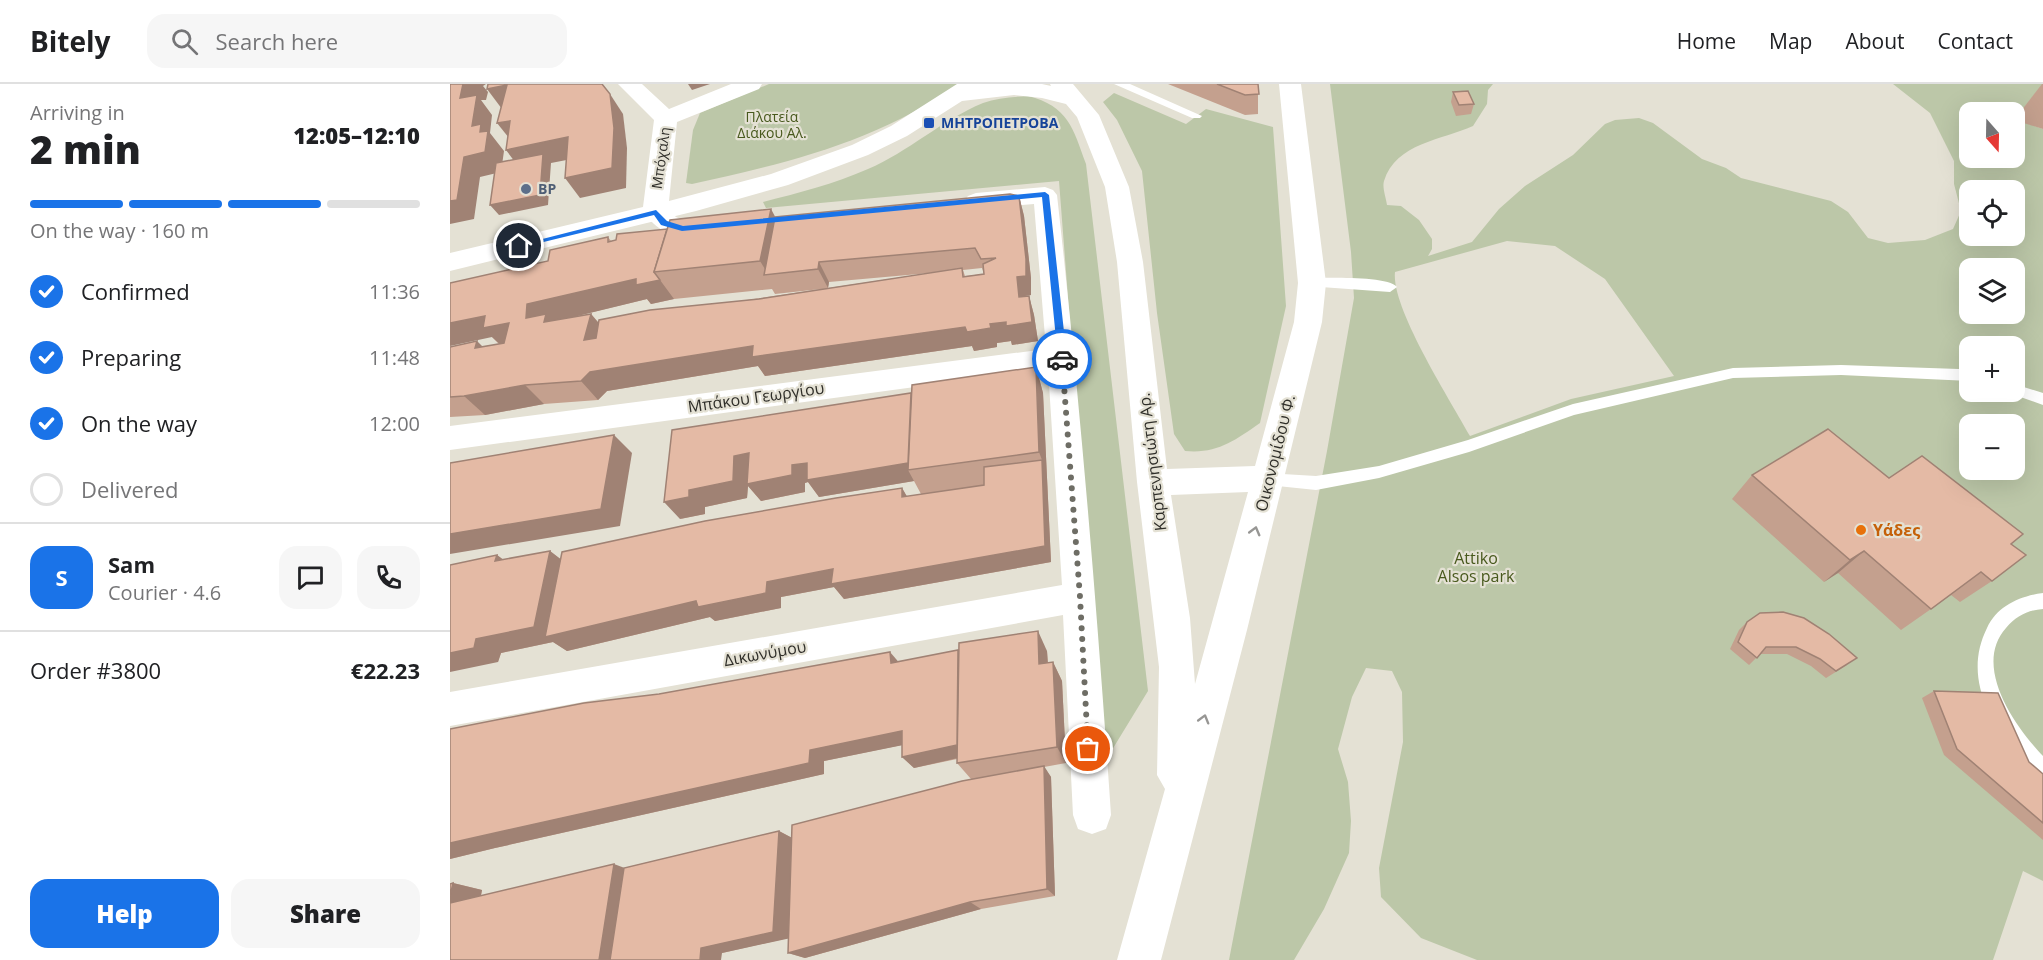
<!DOCTYPE html>
<html lang="en">
<head>
<meta charset="utf-8">
<style>
  :root { --surface:#fff; --page:#f6f6f6; --text:#202124; --muted:#757577; --line:#e0e0e0; --accent:#1a73e8 }
  body { margin:0; font-family:"Open Sans",sans-serif; background:var(--page); color:var(--text); height:100vh; display:flex; flex-direction:column; font-size:22px; white-space:nowrap }
  * { box-sizing:border-box; margin:0 }
  p { font-size:20px; color:var(--muted) }
  .icon { flex:none; width:33px; height:33px; fill:none; stroke:currentColor; stroke-width:2; stroke-linecap:round; stroke-linejoin:round }
  .map { position:relative; flex:1; overflow:hidden }
  .side { display:flex; flex-direction:column; background:var(--surface); width:450px }
  .side>* { flex:none }
  .needle { width:39px; rotate:160deg }
  .tools { position:absolute; left:1509px; top:18px; display:grid; gap:12px }
  .tools a { display:grid; place-items:center; width:66px; height:66px; border-radius:12px; background:var(--surface); box-shadow:0 6px 24px #0002; font-size:30px }
  .pin { position:absolute; display:grid; place-items:center; width:51px; height:51px; color:#fff; margin:-26px; border:3px solid #fff; border-radius:50%; box-shadow:0 2px 6px #0007 }
  .courier { position:absolute; display:grid; place-items:center; width:60px; height:60px; margin:-30px; border:4px solid #1a73e8; border-radius:50%; background:#fff; color:#222; box-shadow:0 2px 8px #0007 }
  .headline em { font-style:normal; font-weight:800 }
  .headline div { display:flex; flex-direction:column-reverse }
  .headline { display:flex; align-items:center; justify-content:space-between; height:102px; padding:0 30px }
  h1 { font-size:39px; font-weight:800; line-height:45px }
  .bar { display:grid; grid-template-columns:repeat(4,1fr); gap:9px 6px; align-content:center; height:72px; padding:0 30px }
  .bar i { height:8px; border-radius:4px; background:var(--line) }
  .bar .on { background:var(--accent) }
  .bar p { grid-column:span 4 }
  .line { display:flex; align-items:center; gap:15px; padding:0 30px; border-top:2px solid var(--line) }
  .line div { flex:1 }
  .round { display:grid; place-items:center; flex:none; width:63px; height:63px; border-radius:18px; background:var(--page) }
  ol { padding:0 30px; list-style:none }
  li { display:flex; align-items:center; gap:18px; height:66px }
  li p { margin-inline-start:auto }
  li .icon { padding:6px; border-radius:50%; background:var(--accent); color:#fff; stroke-width:4 }
  li:last-child { color:var(--muted) }
  li i { width:33px; height:33px; border:3px solid var(--line); border-radius:50% }
  .primary-button { display:flex; gap:12px; margin-top:auto; padding:12px 30px }
  .primary-button a { flex:1; height:69px; border-radius:18px; background:var(--accent); color:#fff; font-size:24px; font-weight:800; line-height:69px; text-align:center }
  .primary-button a+a { background:var(--page); color:var(--text) }
  header { display:flex; align-items:center; gap:36px; box-sizing:border-box; height:84px; padding:0 30px; background:var(--surface); border-bottom:2px solid var(--line) }
  header strong { font-size:28px }
  nav { display:flex; gap:33px; margin-inline-start:auto; font-size:21px }
  .search { width:420px; height:54px; background:var(--page); display:flex; align-items:center; gap:15px; box-sizing:border-box; padding:0 21px; border-radius:18px; color:var(--muted); font-size:22px }
  main { display:flex; flex:1; min-height:0 }
  .map>svg:first-child { display:block }
  .green { fill:#bcc7a8; fill-rule:evenodd }
  .lines { fill:none; stroke-linecap:round; stroke-linejoin:round }
  .lane { fill:#fff; fill-rule:evenodd }
  .street { fill:#fff; fill-rule:evenodd }
  .secondary { fill:#fff; fill-rule:evenodd }
  .wall { fill:#c4a08e; fill-rule:evenodd }
  .shaded-wall { fill:#a08274 }
  .building { fill:#e4baa5; stroke:#a08274; stroke-width:1.5 }
  .oneway { stroke:#979694 }
  .route { fill:#1a73e8 }
  .done { stroke:#6e6d65; stroke-width:6; stroke-dasharray:0 10.8 }
  .transit-dot { fill:#1a4fb4; stroke:#e4e1d4; stroke-width:2 }
  .service-dot { fill:#5c6f8a; stroke:#e4e1d4; stroke-width:2 }
  .food-dot { fill:#e8710a; stroke:#e4e1d4; stroke-width:2 }
  .labels { text-anchor:middle; stroke-width:4.5; stroke-linejoin:round; paint-order:stroke }
  .far-park-label { font-size:14px; fill:#48591d; stroke:#e4e1d4 }
  .far-transit-label { font-size:14px; font-weight:bold; fill:#164399; stroke:#e4e1d4; text-anchor:start }
  .far-street-label { font-size:14px; fill:#2f2e29; stroke:#e4e1d4 }
  .far-service-label { font-size:14px; font-weight:bold; fill:#4e5e75; stroke:#e4e1d4; text-anchor:start }
  .street-label { font-size:16px; fill:#2f2e29; stroke:#e4e1d4 }
  .food-label { font-size:16px; font-weight:bold; fill:#c56008; stroke:#e4e1d4; text-anchor:start }
  .park-label { font-size:16px; fill:#48591d; stroke:#e4e1d4 }
</style>
</head>
<body>
<header>
<strong>Bitely</strong>
<div class="search"><svg class="icon" aria-label="search" viewBox="0 0 24 24"><circle cx="10" cy="10" r="6"/><path d="M15 15l6 6"/></svg>Search here</div>
<nav><a>Home</a><a>Map</a><a>About</a><a>Contact</a></nav>
</header>
<main>
<section class="side">
<div class="headline"><div><h1>2 min</h1><p>Arriving in</p></div><em>12:05–12:10</em></div>
<div class="bar"><i class="on"></i><i class="on"></i><i class="on"></i><i></i><p>On the way · 160 m</p></div>
<ol>
<li><svg class="icon" aria-label="check" viewBox="0 0 24 24"><path d="M5 12l5 5 9-10"/></svg>Confirmed<p>11:36</p></li>
<li><svg class="icon" aria-label="check" viewBox="0 0 24 24"><path d="M5 12l5 5 9-10"/></svg>Preparing<p>11:48</p></li>
<li><svg class="icon" aria-label="check" viewBox="0 0 24 24"><path d="M5 12l5 5 9-10"/></svg>On the way<p>12:00</p></li>
<li><i></i>Delivered</li>
</ol>
<div class="line" style="height:108px"><b class="round" style="background:var(--accent);color:#fff">S</b><div><b>Sam</b><p>Courier · 4.6</p></div><a class="round"><svg class="icon" aria-label="chat" viewBox="0 0 24 24"><path d="M4 5h16v11H9l-5 4z"/></svg></a><a class="round"><svg class="icon" aria-label="phone" viewBox="0 0 24 24"><path d="M5 4h4l2 5-3 2q2 4 5 5l2-3 5 2v4C11 20 4 13 5 4z"/></svg></a></div>
<div class="line" style="height:78px"><div>Order #3800</div><b>€22.23</b></div>
<div class="primary-button"><a>Help</a><a>Share</a></div>
</section>
<div class="map">
<svg width="1593" height="876" viewBox="0 0 1593 876">
  <rect width="100%" height="100%" fill="#e4e1d4"/>
  <!-- green -->
  <g class="green">
    <path d="M319,0H508C430,57 334,80 242,100L236,99L243,46L250,29Z"/>
    <path d="M880,0H1043L1038,6L1037,20L1023,42C992,56 946,59 934,97C932,103 936,114 937,121L951,122L969,136L982,155V165L978,172L1022,158L1049,125L1075,102L1123,71L1155,40L1165,36L1189,34L1203,39L1252,75L1276,84L1291,94L1381,117L1398,128L1418,154L1438,159L1475,156L1503,145L1511,127L1504,100V77L1480,29L1443,0H1593L1565,35L1564,28H1520V74H1564L1565,35L1593,45V797L1573,787L1543,876H1027L971,854L931,813L929,784L953,658L952,608L942,587L916,584L902,613L888,665L898,698L901,737L899,769L874,825L844,876H779L877,367L904,214L901,168ZM1520,106H1564V152H1520ZM1057,157L1105,162L1155,195L1224,292L1121,315L1020,352C1001,317 941,224 945,188ZM1520,184H1564V230H1520ZM1520,262H1564V308H1520ZM1520,340H1564V386H1520Z"/>
    <path d="M664,9L736,40L756,25L823,43L836,222L810,339C784,357 767,370 735,367L724,350L707,229L692,87L667,36L653,18Z"/>
    <path d="M578,12C618,22 623,44 636,80L698,607L654,679L609,97L316,124L313,118C348,109 384,100 418,85C458,68 492,36 533,19C547,14 563,13 578,12Z"/>
  </g>
  <g class="lines">
    <!-- lane -->
    <g class="lane">
      <polygon points="664,0 680,0 752,32 750,34 742,34"/>
      <path d="M862,194C878,194 938,192 947,203L940,208L857,202L855,199L857,196Z"/>
      <polygon points="1391,281 1509,285 1520,286 1520,297 1391,291 1283,294 1124,331 1019,368 929,394 866,406 818,401 812,400 810,395 812,390 818,389 866,392 929,382 1018,356 1123,320 1283,284"/>
      <polygon points="1564,300 1593,309 1593,321 1559,309 1564,308"/>
      <path d="M1593,509V525C1578,526 1566,532 1556,544C1522,582 1565,643 1593,672V696C1580,691 1572,678 1564,667C1535,631 1515,588 1537,544C1547,522 1570,512 1593,509Z"/>
    </g>
    <!-- street -->
    <g class="street">
      <path d="M595,103L603,106L607,111C630,317 647,523 661,731L656,745L642,750L628,745L623,731L613,531L0,642V608L612,501L598,285L0,366V342L596,265L584,120L526,125L518,122L514,117L518,112L526,109Z"/>
      <path d="M206,120L215,122C231,146 247,130 270,136L273,142L270,148C239,156 212,156 194,128L197,122Z"/>
    </g>
    <!-- secondary -->
    <path class="secondary" d="M168,0H192L219,25L281,0H312L309,5L227,38L219,117L321,90L402,61L441,42L507,0H592L601,2L600,0H623L649,31L679,103L693,178L717,385L805,382L844,238L848,199L829,0H851L876,199L872,238L797,546L711,876H667L715,705L707,691L709,583L687,398L667,178L655,103L627,33L616,20L592,14L564,11L512,17L457,52L418,71L338,101L246,127L0,187V169L193,123L204,36ZM798,408L745,600L740,534L721,411Z"/>
  </g>
  <!-- wall -->
  <g class="wall">
    <polygon points="718,0 808,0 808,30 795,31"/>
    <polygon points="1592,0 1593,0 1593,45 1564,36"/>
    <polygon points="1003,8 1024,20 1021,30 1006,32 1001,18"/>
    <path d="M569,112L574,132L581,194V211L573,212H579L584,231L588,257L562,261L561,257L547,259V263L524,267L522,262L315,292L308,282L157,307L148,316L94,320L35,331L0,333V263H33L49,260L42,253L98,177L158,153L161,157L325,133ZM532,184L534,190L515,192L513,186ZM480,189L378,204L379,198ZM322,205L325,210L371,205L148,238L141,230L118,234L197,215L201,220L224,215Z"/>
    <polygon points="586,283 593,309 601,478 394,515 384,503 331,513 331,524 265,537 260,533 117,567 103,558 51,569 48,578 47,471 53,476 100,467 110,475 452,404 457,413 471,410 464,397 369,413 358,398 355,399 355,408 311,417 298,402 297,414 255,423 255,430 230,435 461,309"/>
    <polygon points="1302,391 1439,394 1561,460 1542,497 1510,518 1501,511 1451,546 1388,489 1374,498 1282,415"/>
    <polygon points="1297,538 1397,581 1376,594 1361,582 1337,570 1310,570 1299,581 1280,565 1289,546"/>
    <polygon points="597,567 598,579 603,578 612,597 616,679 594,683 601,693 605,812 531,825 355,874 338,869 338,854 272,869 0,876 3,799 32,806 31,812 174,784 329,747 342,754 521,695 507,679 507,675 464,684 452,673 452,661 374,677 374,690 45,764 0,775 0,645 448,578"/>
    <polygon points="1484,607 1593,690 1593,756 1494,671 1472,614"/>
  </g>
  <!-- shaded-wall -->
  <g class="shaded-wall">
    <polygon points="8,0 36,0 33,2 38,8 36,16 31,16 42,31 40,49 54,67 51,88 30,93 24,135 0,140 0,117 22,42 10,14"/>
    <polygon points="238,0 260,0 242,6"/>
    <polygon points="57,1 52,25 37,5"/>
    <polygon points="160,10 173,30 177,64 176,104 130,114 115,94"/>
    <polygon points="60,37 63,59 47,39"/>
    <polygon points="118,53 132,73 101,79 98,121 49,131 40,121 71,86 56,66"/>
    <polygon points="569,112 574,132 581,194 581,211 569,213 567,193"/>
    <polygon points="321,125 336,153 318,190 310,177"/>
    <polygon points="369,178 379,198 378,204 368,185"/>
    <polygon points="186,195 210,196 224,215 201,220 197,215 103,238 113,249 76,234 77,220"/>
    <polygon points="579,212 584,231 588,257 562,261 561,257 547,259 547,263 524,267 522,262 315,292 308,282 157,307 148,316 131,297 140,288 303,262 540,240"/>
    <polygon points="141,230 157,249 150,275 134,256"/>
    <polygon points="35,232 59,239 53,263 42,253 0,262 0,239"/>
    <polygon points="27,257 46,276 25,264"/>
    <polygon points="586,283 593,309 601,478 394,515 384,503 331,513 331,524 265,537 260,533 117,567 103,558 51,569 48,578 0,588 0,569 26,555 100,467 121,483 317,498 592,376 589,368"/>
    <polygon points="75,301 94,320 35,331 14,312"/>
    <polygon points="164,351 182,369 170,442 0,470 0,450"/>
    <polygon points="299,369 342,381 357,379 463,379 458,386 464,397 369,413 358,398 355,399 355,408 311,417 298,402 297,414 255,423 255,430 230,435 214,418 239,406 284,372"/>
    <polygon points="452,404 462,421 452,413"/>
    <polygon points="1414,467 1388,489 1374,498 1400,476"/>
    <polygon points="47,471 69,487 45,477"/>
    <polygon points="588,547 597,567 599,599 589,580"/>
    <polygon points="440,568 452,582 441,579"/>
    <polygon points="603,578 612,597 616,679 607,663"/>
    <polygon points="452,647 463,659 374,677 374,690 45,764 0,775 0,759 360,666"/>
    <polygon points="511,660 521,671 464,684 452,673"/>
    <polygon points="594,682 601,693 605,812 597,805"/>
    <polygon points="329,747 346,756 341,854 272,869 271,876 250,876 251,864"/>
    <polygon points="164,780 196,792 185,876 149,876"/>
    <polygon points="3,799 32,806 17,876 0,876 0,812"/>
    <polygon points="520,818 531,825 355,874 338,869"/>
  </g>
  <!-- building -->
  <g class="building">
    <polygon points="0,0 13,0 10,14 27,11 22,42 31,40 30,48 38,47 35,68 14,73 7,116 0,117"/>
    <polygon points="38,0 152,0 160,10 164,44 162,84 115,94 118,53 56,66 60,37 47,39 57,1 37,5"/>
    <polygon points="767,0 808,0 809,10 795,11"/>
    <polygon points="1018,7 1024,20 1009,21 1003,8"/>
    <polygon points="93,70 90,111 40,121 46,79"/>
    <polygon points="560,110 569,112 576,175 576,192 567,193 569,213 579,212 582,238 556,242 556,238 540,240 541,244 517,248 515,243 302,273 303,262 140,288 131,297 75,301 14,312 0,313 0,263 27,257 25,264 54,259 59,239 33,244 35,232 0,239 0,199 98,177 100,166 158,153 158,158 166,156 167,150 217,145 204,188 210,196 186,201 186,195 77,220 76,234 96,230 94,238 141,230 134,256 146,254 149,236 200,226 309,215 512,184 513,193 534,190 533,180 546,174 531,175 525,164 369,178 368,185 314,191 325,133"/>
    <polygon points="321,125 310,177 204,188 220,136"/>
    <polygon points="586,283 589,368 458,386 462,301"/>
    <polygon points="461,309 458,379 357,396 357,379 342,381 342,391 297,400 299,369 284,372 283,397 239,406 239,413 214,418 222,346"/>
    <polygon points="1378,345 1439,394 1472,372 1573,450 1561,460 1576,471 1542,497 1531,488 1481,525 1414,467 1400,476 1302,391"/>
    <polygon points="164,351 151,425 0,450 0,379"/>
    <polygon points="592,376 595,462 381,500 383,485 317,498 316,509 248,523 246,517 95,553 112,468 255,437 386,414 452,404 452,413 534,401 534,383"/>
    <polygon points="100,467 84,543 26,555 24,564 0,569 0,481 47,471 45,477"/>
    <polygon points="1333,528 1354,534 1379,550 1407,574 1386,587 1370,575 1346,563 1316,563 1307,574 1288,558 1297,538 1310,529"/>
    <polygon points="588,547 589,580 603,578 607,663 507,679 509,559"/>
    <polygon points="508,566 507,661 452,673 452,647 360,666 359,679 0,759 0,645 134,619 209,610 440,568 441,579"/>
    <polygon points="1484,607 1548,609 1579,678 1593,690 1593,739 1507,665"/>
    <polygon points="594,682 597,805 520,818 338,869 342,741 512,697"/>
    <polygon points="329,747 323,848 251,864 250,876 160,876 174,784"/>
    <polygon points="164,780 149,876 0,876 0,819"/>
    <polygon points="3,799 0,812 0,800"/>
  </g>
  <!-- one-way arrows -->
  <defs><path id="oneway-chevron" d="M-2-3.5L2.5 0L-2 3.5" fill="none" stroke-width="1.6" stroke-linecap="round" stroke-linejoin="round" transform="scale(1.5)"/></defs>
  <g class="oneway">
    <use href="#oneway-chevron" transform="translate(805 447) rotate(-75)"/>
    <use href="#oneway-chevron" transform="translate(754 635) rotate(-74)"/>
  </g>
  <!-- route -->
  <polygon class="route" points="595,108 599,111 617,275 612,278 608,275 592,113 232,147 211,141 204,131 69,164 65,162 206,126 217,137 233,142"/>
  <g class="lines">
    <!-- done -->
    <polyline class="done" points="612,275 630,513 638,665"/>
  </g>
  <!-- markers -->
  <rect class="transit-dot" x="473" y="33" width="12" height="12" rx="3"/>
  <circle class="service-dot" cx="76" cy="105" r="6"/>
  <circle class="food-dot" cx="1411" cy="446" r="6"/>
  <g class="labels">
    <!-- far-park labels -->
    <g class="far-park-label">
      <text x="322" y="38">Πλατεία<tspan x="322" dy="16">Διάκου Αλ.</tspan></text>
    </g>
    <!-- far-transit labels -->
    <g class="far-transit-label">
      <text x="491" y="44">ΜΗΤΡΟΠΕΤΡΟΒΑ</text>
    </g>
    <!-- far-street labels -->
    <g class="far-street-label">
      <text transform="translate(211 74) rotate(-82)" y="5">Μπόχαλη</text>
    </g>
    <!-- far-service labels -->
    <g class="far-service-label">
      <text x="88" y="110">BP</text>
    </g>
    <!-- street labels -->
    <g class="street-label">
      <text transform="translate(306 313) rotate(-8)" y="6">Μπάκου Γεωργίου</text>
      <text transform="translate(825 369) rotate(-76)" y="6">Οικονομίδου Φ.</text>
      <text transform="translate(702 378) rotate(-97)" y="6">Καρπενησιώτη Αρ.</text>
      <text transform="translate(315 569) rotate(-10)" y="6">Δικωνύμου</text>
    </g>
    <!-- food labels -->
    <g class="food-label">
      <text x="1423" y="452">Υάδες</text>
    </g>
    <!-- park labels -->
    <g class="park-label">
      <text x="1026" y="480">Attiko<tspan x="1026" dy="18">Alsos park</tspan></text>
    </g>
  </g>
</svg>
<div class="tools">
<a><svg class="needle" viewBox="-14 -14 28 28"><path d="M0-13l5 13h-10z" fill="#e53935"/><path d="M0 13l5-13h-10z" fill="#757577"/></svg></a>
<a><svg class="icon" aria-label="locate" viewBox="0 0 24 24"><circle cx="12" cy="12" r="6"/><path d="M12 2v4M12 18v4M2 12h4M18 12h4"/></svg></a>
<a><svg class="icon" aria-label="layers" viewBox="0 0 24 24"><path d="M12 4l9 5-9 5-9-5zM3 14l9 5 9-5"/></svg></a>
<a>+</a>
<a>−</a>
</div>
<div class="pin" style="left:638px;top:665px;background:#ea580c"><svg class="icon" aria-label="bag" viewBox="0 0 24 24"><path d="M5 8h14l-1 12H6zM9 8a3 3 0 0 1 6 0"/></svg></div>
<div class="pin" style="left:69px;top:162px;background:#1f2937"><svg class="icon" aria-label="home" viewBox="0 0 24 24"><path d="M3 11l9-7 9 7M6 9v11h12V9"/></svg></div>
<div class="courier" style="left:612px;top:275px"><svg class="icon" aria-label="car" viewBox="0 0 24 24"><path d="M5 17H2v-5l4-1 3-4h7l3 4 3 1v5h-3M9 17h6M6 11h13"/><circle cx="7" cy="17" r="2"/><circle cx="17" cy="17" r="2"/></svg></div>
</div>
</main>
</body>
</html>
